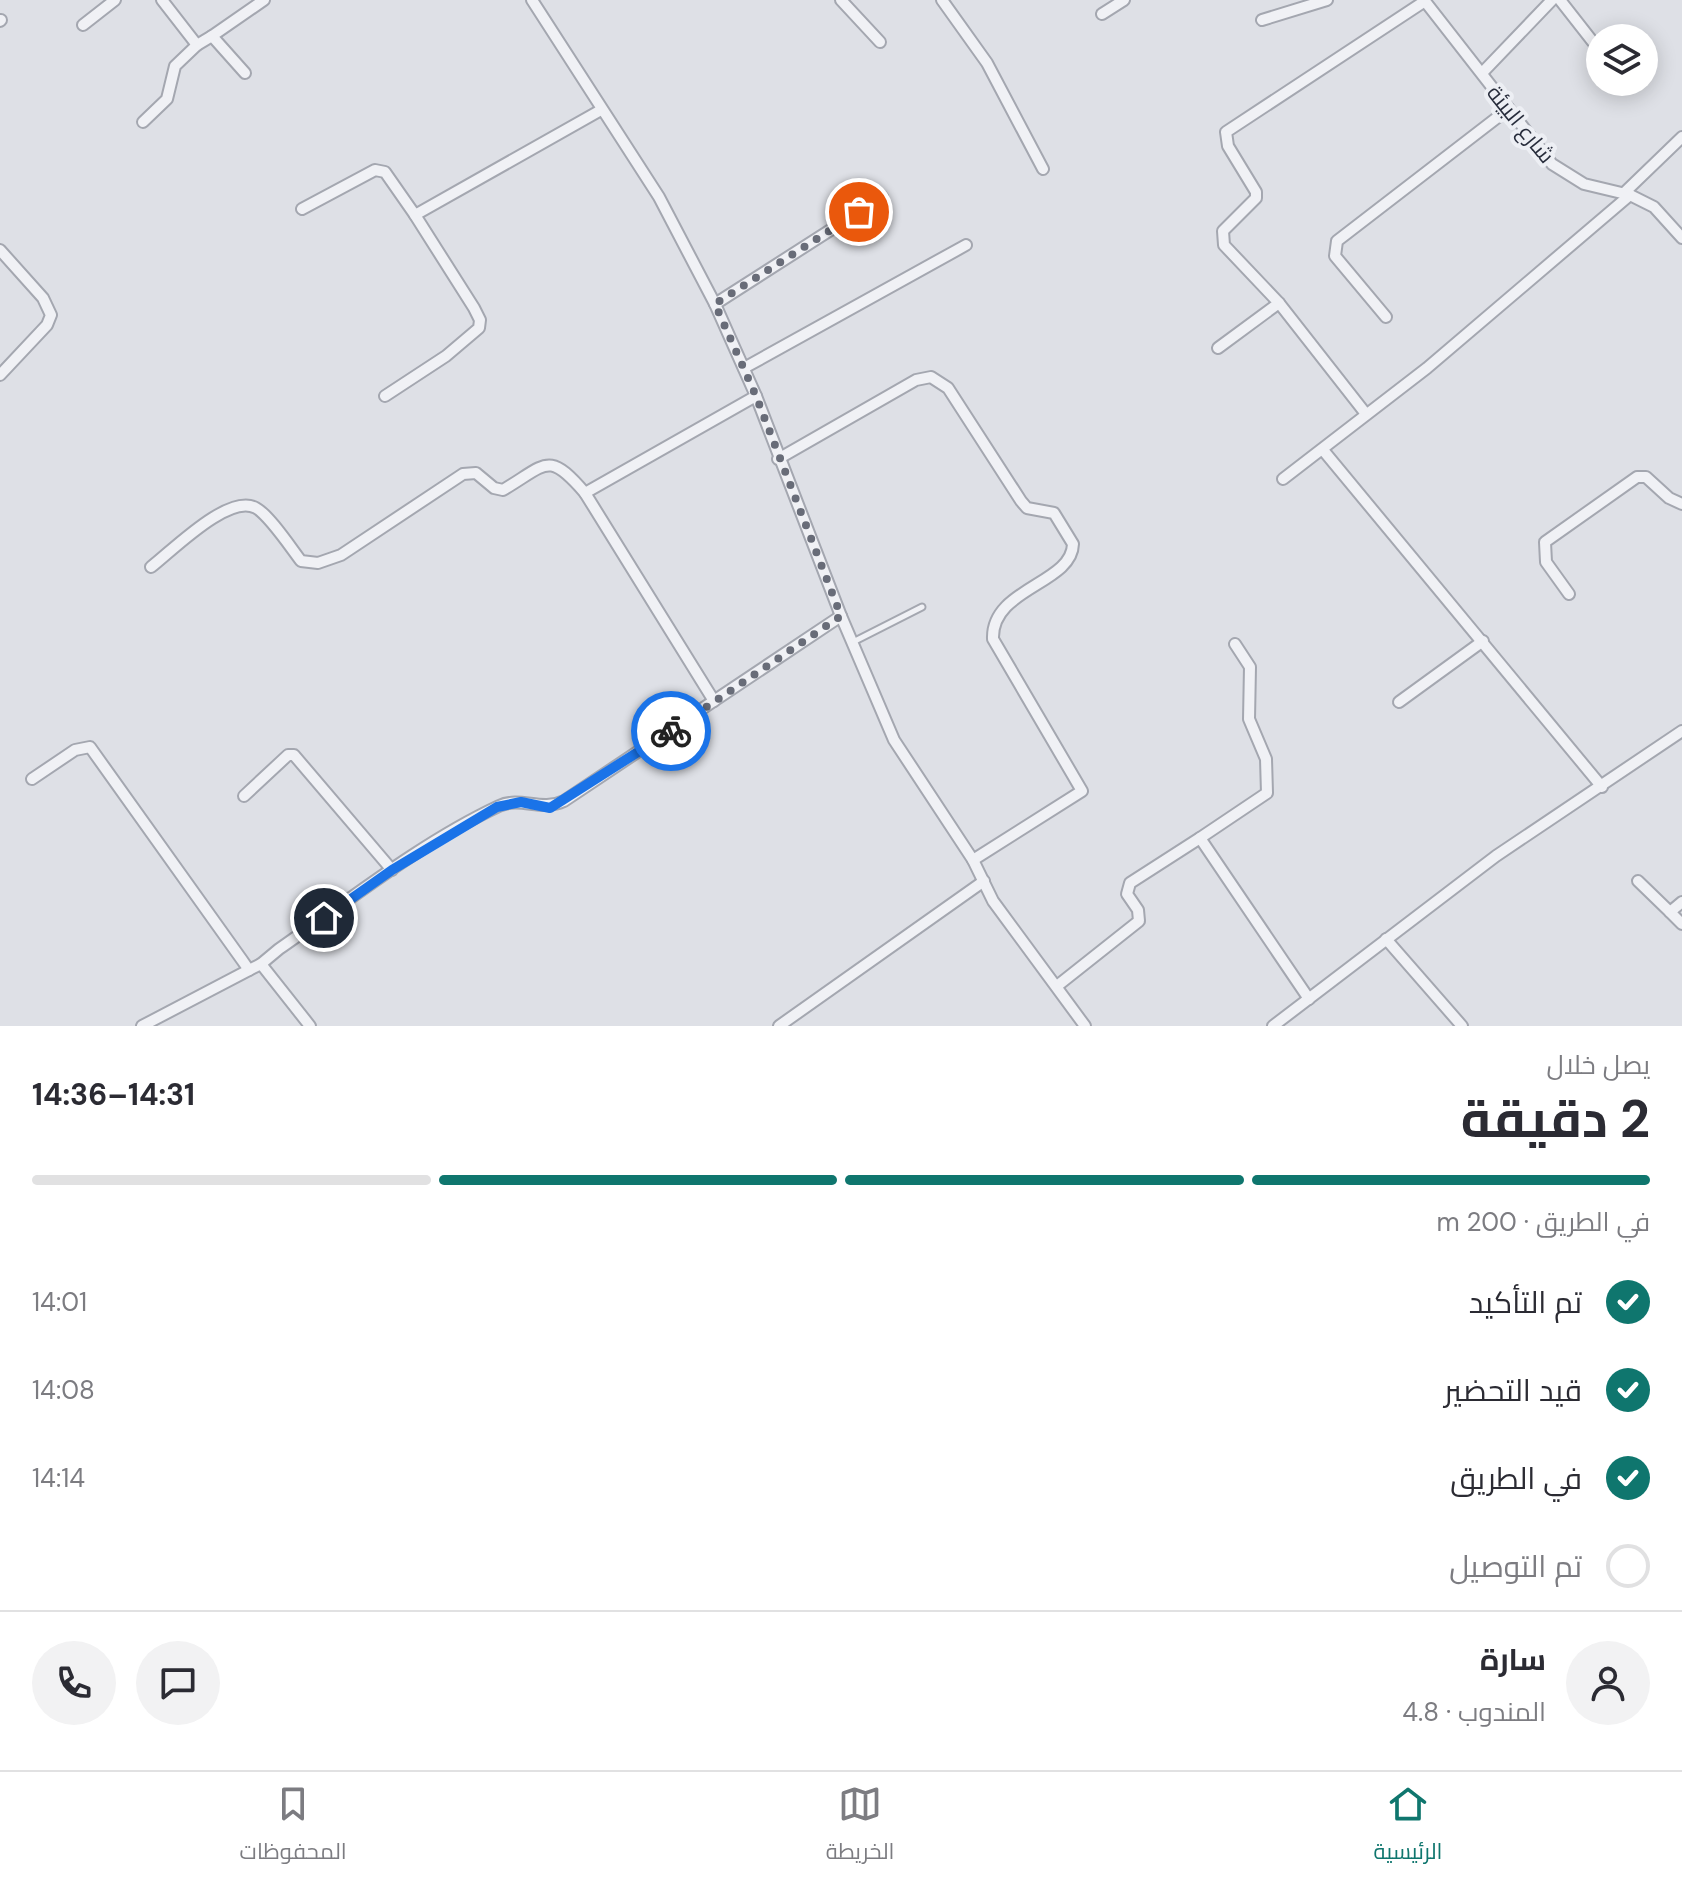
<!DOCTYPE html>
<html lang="ar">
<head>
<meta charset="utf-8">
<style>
  :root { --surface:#fff; --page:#f2f2f3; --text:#2b2b33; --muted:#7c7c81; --line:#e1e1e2; --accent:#0f766e }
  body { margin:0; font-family:"DM Sans",Cairo,sans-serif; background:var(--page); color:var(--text); direction:rtl; height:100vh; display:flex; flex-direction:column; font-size:30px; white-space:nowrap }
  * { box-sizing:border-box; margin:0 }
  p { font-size:26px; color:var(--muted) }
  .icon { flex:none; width:44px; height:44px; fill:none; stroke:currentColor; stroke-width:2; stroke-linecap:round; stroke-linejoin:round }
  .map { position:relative; height:1026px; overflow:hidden; direction:ltr }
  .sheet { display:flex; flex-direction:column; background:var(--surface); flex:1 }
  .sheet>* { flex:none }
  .buttons { position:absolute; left:1586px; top:24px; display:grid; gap:16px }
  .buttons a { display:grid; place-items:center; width:72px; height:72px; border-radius:50%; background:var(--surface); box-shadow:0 4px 20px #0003; font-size:40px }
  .pin { position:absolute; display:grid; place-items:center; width:68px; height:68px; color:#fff; margin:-34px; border:4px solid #fff; border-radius:50%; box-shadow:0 2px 8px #0007 }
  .courier { position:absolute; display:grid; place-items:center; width:80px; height:80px; margin:-40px; border:6px solid #1a73e8; border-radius:50%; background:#fff; color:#222; box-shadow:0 2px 10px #0007 }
  .overview em { font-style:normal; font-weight:700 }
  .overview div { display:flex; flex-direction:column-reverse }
  .overview { display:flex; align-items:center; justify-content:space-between; height:136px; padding:0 32px }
  h1 { font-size:52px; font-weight:700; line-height:60px }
  .bar { display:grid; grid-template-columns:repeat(4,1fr); gap:12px 8px; align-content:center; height:96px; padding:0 32px }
  .bar i { height:10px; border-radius:6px; background:var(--line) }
  .bar .on { background:var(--accent) }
  .bar p { grid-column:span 4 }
  .line { display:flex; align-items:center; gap:20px; padding:0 32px; border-top:2px solid var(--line) }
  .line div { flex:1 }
  .round { display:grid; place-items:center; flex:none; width:84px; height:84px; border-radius:42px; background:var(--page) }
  ol { padding:0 32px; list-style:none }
  li { display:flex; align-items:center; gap:24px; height:88px }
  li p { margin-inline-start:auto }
  li .icon { padding:8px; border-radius:50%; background:var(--accent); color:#fff; stroke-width:4 }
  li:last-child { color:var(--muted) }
  li i { width:44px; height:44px; border:4px solid var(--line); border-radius:50% }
  .menu { display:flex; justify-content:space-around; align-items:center; height:112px; border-top:2px solid var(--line); background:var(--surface); font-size:22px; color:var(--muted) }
  .menu a { display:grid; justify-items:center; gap:4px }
  .menu .on { color:var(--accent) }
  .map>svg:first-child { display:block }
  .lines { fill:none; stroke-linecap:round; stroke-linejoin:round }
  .service-casing { stroke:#a4a7b0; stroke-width:9 }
  .minor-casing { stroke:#a4a7b0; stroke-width:14 }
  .service { stroke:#f0f1f5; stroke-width:5 }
  .minor { stroke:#f0f1f5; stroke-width:10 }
  .done { stroke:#686c78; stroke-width:8; stroke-dasharray:0 14.4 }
  .route { stroke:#1a73e8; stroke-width:10 }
  .labels { text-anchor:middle; stroke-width:8; stroke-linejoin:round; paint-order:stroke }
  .street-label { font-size:22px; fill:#282d3c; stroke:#edeff4 }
</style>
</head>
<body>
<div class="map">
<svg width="1682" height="1026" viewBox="0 0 1682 1026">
  <rect width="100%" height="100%" fill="#dee0e6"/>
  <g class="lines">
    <defs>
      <polyline id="service" points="853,642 922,607"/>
      <g id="minor">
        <polyline points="162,0 197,45 212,36"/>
        <polyline points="532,0 659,197 715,304 756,396 841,616 894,740 973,860 993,901 1085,1026"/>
        <polyline points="841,0 880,42"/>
        <polyline points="942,0 987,63 1043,169"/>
        <polyline points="1424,0 1552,164 1584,184 1630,195 1654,207 1682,238"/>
        <polyline points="1560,0 1600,51"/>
        <polyline points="1102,14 1124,0"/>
        <polyline points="1262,20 1327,0"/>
        <polyline points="0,21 1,20"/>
        <polyline points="83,25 115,0"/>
        <polyline points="245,73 212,36 264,0"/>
        <polyline points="1482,73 1552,0"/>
        <polyline points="143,122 167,99 175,66 197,45"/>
        <polyline points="1624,193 1682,137"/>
        <polyline points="302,209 375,170 385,172 415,215 601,110"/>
        <polyline points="0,250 43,298 51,315 47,325 0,375"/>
        <polyline points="715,304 882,197"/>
        <polyline points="1386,317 1335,256 1337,241 1507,110"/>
        <polyline points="1218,348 1279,303"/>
        <polyline points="744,368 966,245"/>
        <polyline points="385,396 446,356 479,328 480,320 474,308 415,215"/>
        <polyline points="1366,414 1279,303 1224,245 1223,231 1256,198 1256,192 1228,146 1226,132 1425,1"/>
        <polyline points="1323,450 1602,787"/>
        <path d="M778,459L916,380L931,377L948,388L1021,501L1027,508L1054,513L1073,544C1072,584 991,588 993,639L1082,791L973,860"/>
        <polyline points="1283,479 1427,368 1630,195"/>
        <polyline points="585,493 714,701"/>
        <path d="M151,567C173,550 229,493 256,508C269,515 291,548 301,561L318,563L341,555L463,474L476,473L494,488L503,490C547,464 548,450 585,493L756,396"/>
        <polyline points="1569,594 1546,562 1545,542 1637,477 1646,477 1669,498 1682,504"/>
        <polyline points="1235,644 1250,667 1249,719 1266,759 1267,793 1200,838 1309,999"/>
        <polyline points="1399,702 1483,641"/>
        <polyline points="32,779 75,750 90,747 242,960 249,970 261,964"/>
        <polyline points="244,796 288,755 294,755 392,870"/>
        <polyline points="1638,881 1670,912"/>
        <polyline points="1682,902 1670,912 1682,924"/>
        <polyline points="1386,939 1462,1026"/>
        <polyline points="1057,986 1139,921 1138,910 1127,894 1130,883 1200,838"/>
        <polyline points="142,1026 249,970"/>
        <path d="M310,1026L261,964L279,949C348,901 422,842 499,806C521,796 541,812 564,801L841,616"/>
        <polyline points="779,1026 984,881"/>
        <polyline points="1273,1026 1496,856 1682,731"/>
      </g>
    </defs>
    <!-- service casing -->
    <use href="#service" class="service-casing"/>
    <!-- minor casing -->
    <use href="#minor" class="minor-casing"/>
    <!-- service -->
    <use href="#service" class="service"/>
    <!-- minor -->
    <use href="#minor" class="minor"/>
  </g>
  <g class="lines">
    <!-- done -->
    <polyline class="done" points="671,731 841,616 756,396 715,304 859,212"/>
    <!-- route -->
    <polyline class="route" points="324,918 392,870 497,807 521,802 550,808 671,731"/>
  </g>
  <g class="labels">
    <!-- street labels -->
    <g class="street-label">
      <text transform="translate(1521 124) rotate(51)" y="8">شارع البيئة</text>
    </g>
  </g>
</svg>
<div class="buttons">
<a><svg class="icon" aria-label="layers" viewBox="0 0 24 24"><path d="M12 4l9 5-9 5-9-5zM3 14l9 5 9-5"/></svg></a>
</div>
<div class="pin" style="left:859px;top:212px;background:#ea580c"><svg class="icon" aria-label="bag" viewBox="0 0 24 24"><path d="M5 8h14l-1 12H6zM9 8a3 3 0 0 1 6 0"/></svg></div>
<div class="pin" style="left:324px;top:918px;background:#1f2937"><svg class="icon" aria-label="home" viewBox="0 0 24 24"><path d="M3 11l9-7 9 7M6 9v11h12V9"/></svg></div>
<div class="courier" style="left:671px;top:731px"><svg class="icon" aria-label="bike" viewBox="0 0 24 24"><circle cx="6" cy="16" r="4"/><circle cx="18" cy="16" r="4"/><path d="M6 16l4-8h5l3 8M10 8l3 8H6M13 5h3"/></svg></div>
</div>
<section class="sheet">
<div class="overview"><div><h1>2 دقيقة</h1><p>يصل خلال</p></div><em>14:31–14:36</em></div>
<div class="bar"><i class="on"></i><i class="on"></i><i class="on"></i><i></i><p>في الطريق · 200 m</p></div>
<ol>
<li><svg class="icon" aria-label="check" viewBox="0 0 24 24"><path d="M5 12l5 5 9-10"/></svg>تم التأكيد<p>14:01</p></li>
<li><svg class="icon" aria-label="check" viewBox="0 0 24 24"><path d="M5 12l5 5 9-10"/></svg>قيد التحضير<p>14:08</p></li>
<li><svg class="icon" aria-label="check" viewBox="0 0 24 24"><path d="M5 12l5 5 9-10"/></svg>في الطريق<p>14:14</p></li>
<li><i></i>تم التوصيل</li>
</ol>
<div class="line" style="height:144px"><a class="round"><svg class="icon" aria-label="person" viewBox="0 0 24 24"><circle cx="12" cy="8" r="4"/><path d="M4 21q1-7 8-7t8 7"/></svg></a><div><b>سارة</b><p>المندوب · 4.8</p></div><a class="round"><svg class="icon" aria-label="chat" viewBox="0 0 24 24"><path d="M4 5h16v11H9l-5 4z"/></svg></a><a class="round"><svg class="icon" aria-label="phone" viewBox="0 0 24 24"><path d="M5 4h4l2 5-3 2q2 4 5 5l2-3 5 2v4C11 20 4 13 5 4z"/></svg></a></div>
</section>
<nav class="menu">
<a class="on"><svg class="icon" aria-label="home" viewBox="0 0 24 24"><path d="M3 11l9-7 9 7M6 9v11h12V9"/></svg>الرئيسية</a>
<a><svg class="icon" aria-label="map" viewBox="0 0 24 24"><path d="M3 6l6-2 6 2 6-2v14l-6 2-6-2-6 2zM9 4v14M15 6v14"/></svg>الخريطة</a>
<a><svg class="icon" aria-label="saved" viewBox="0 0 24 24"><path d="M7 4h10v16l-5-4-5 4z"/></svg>المحفوظات</a>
</nav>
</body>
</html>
